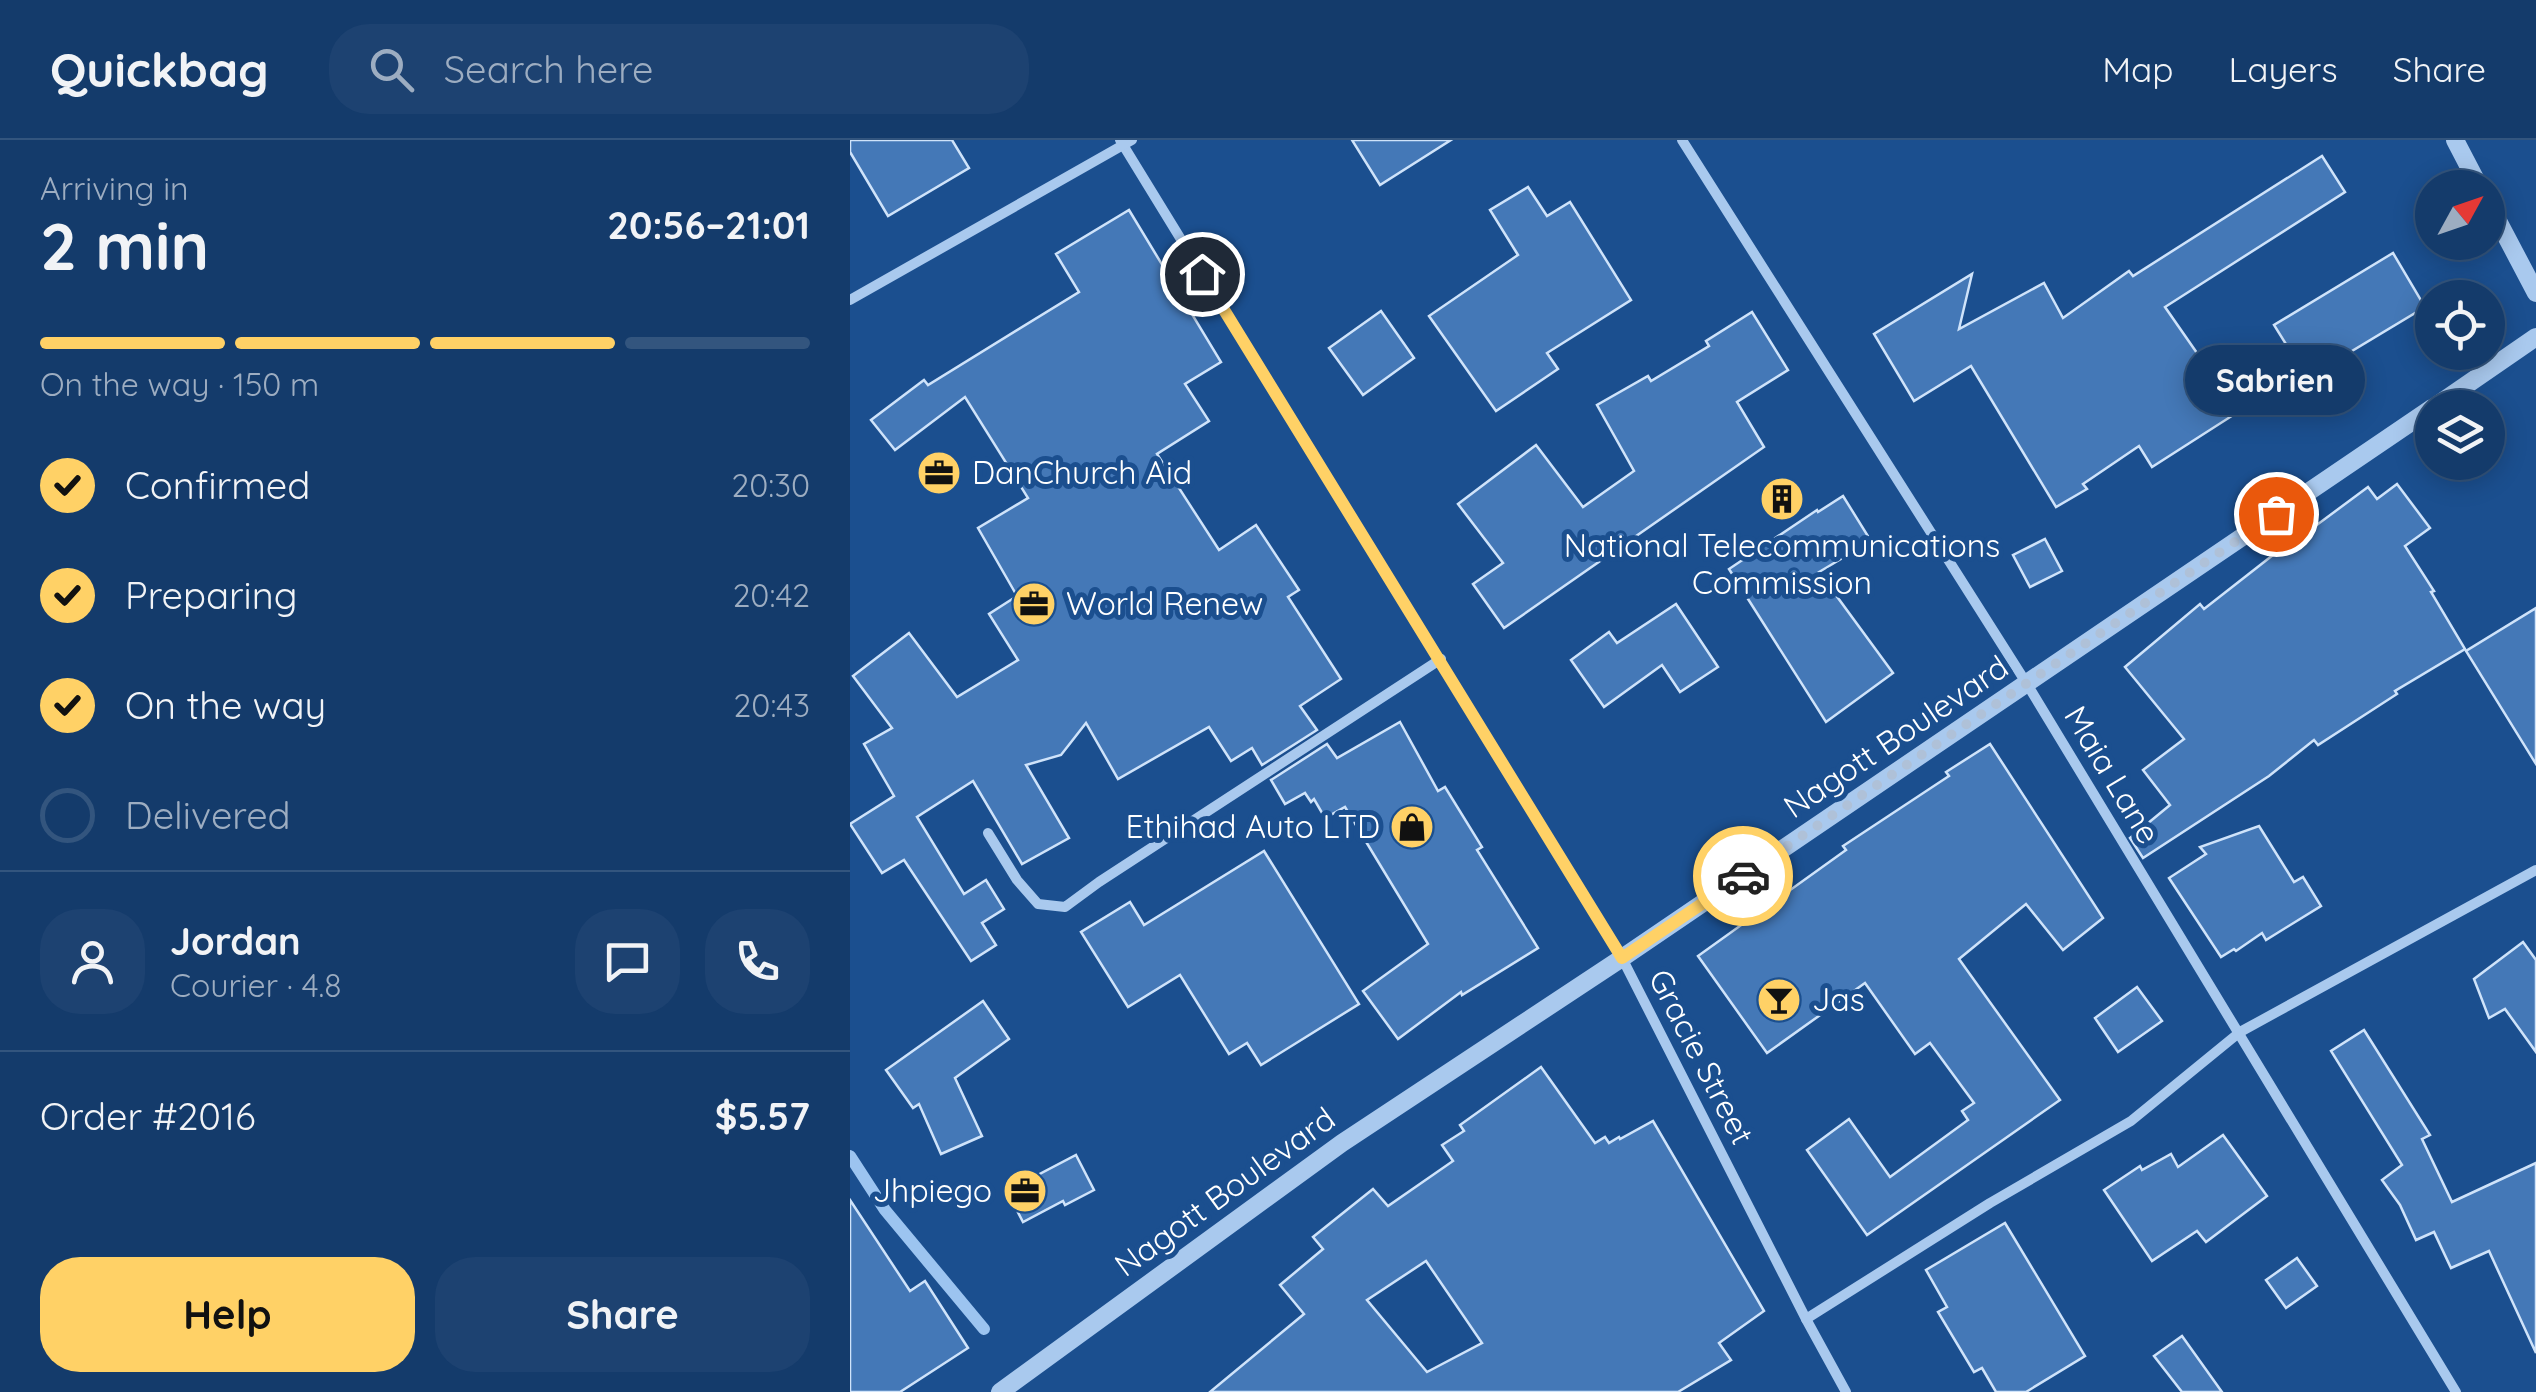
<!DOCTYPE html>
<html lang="en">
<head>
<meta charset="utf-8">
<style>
  :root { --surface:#143b6b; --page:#1d4271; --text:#f1f3f6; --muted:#9dadc1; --line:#33557e; --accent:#ffd166 }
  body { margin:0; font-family:Quicksand,sans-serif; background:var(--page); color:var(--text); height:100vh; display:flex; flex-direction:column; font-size:38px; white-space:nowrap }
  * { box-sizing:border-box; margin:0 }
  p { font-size:32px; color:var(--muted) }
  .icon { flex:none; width:55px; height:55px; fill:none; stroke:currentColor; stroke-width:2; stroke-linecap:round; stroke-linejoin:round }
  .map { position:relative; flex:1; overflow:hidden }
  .details { display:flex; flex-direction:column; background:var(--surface); width:850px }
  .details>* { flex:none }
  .needle { width:65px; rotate:50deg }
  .controls { position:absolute; left:1565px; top:30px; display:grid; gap:20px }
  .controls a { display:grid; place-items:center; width:90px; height:90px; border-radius:50%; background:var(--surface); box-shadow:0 5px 25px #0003,0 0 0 2px var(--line); font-size:50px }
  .pin { position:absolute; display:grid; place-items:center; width:85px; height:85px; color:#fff; margin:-42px; border:5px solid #fff; border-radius:50%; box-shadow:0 2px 10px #0007 }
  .courier { position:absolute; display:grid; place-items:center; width:100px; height:100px; margin:-50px; border:8px solid #ffd166; border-radius:50%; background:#fff; color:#222; box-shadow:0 2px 12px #0007 }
  .bubble { position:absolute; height:70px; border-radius:35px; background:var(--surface); box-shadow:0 5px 25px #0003,0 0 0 2px var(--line); font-size:32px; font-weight:700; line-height:70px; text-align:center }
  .summary em { font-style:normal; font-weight:700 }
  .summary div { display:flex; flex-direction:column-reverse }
  .summary { display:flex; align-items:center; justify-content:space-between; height:170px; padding:0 40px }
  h1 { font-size:65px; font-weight:700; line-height:75px }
  .bar { display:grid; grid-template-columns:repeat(4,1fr); gap:15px 10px; align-content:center; height:120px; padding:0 40px }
  .bar i { height:12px; border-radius:8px; background:var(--line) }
  .bar .current { background:var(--accent) }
  .bar p { grid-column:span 4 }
  .line { display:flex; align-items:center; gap:25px; padding:0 40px; border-top:2px solid var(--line) }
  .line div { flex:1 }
  .round { display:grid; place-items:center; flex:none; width:105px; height:105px; border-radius:40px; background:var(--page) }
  ol { padding:0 40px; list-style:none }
  li { display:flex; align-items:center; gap:30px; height:110px }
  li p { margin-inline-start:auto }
  li .icon { padding:10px; border-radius:50%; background:var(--accent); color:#111; stroke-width:4 }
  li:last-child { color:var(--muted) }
  li i { width:55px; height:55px; border:5px solid var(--line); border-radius:50% }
  .primary-button { display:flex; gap:20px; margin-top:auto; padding:20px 40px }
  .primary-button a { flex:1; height:115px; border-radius:40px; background:var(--accent); color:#111; font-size:40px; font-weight:700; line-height:115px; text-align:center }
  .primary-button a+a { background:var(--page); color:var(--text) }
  header { display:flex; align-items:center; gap:60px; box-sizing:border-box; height:140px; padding:0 50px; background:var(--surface); border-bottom:2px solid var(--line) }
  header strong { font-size:48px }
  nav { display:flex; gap:55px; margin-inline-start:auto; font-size:35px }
  .search { width:700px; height:90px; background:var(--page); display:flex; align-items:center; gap:25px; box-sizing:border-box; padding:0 35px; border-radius:40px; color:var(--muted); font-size:38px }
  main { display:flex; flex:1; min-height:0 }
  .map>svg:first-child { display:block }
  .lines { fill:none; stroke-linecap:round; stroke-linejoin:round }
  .stream { stroke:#9cc4f0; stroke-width:12 }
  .building { fill:#4478b7; stroke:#cfe3fa; stroke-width:2.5; fill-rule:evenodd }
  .minor { stroke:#a9c9ee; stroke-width:10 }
  .tertiary { stroke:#a9c9ee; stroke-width:18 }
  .done { stroke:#afc1d8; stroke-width:10; stroke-dasharray:0 18 }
  .route { stroke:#ffd166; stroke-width:12 }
  .labels { text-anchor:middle; stroke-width:10; stroke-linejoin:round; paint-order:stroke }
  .poi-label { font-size:32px; fill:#fff; stroke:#1b4f8f; text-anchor:start }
  .street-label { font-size:32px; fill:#fff; stroke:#1b4f8f }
</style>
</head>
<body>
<header>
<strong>Quickbag</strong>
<div class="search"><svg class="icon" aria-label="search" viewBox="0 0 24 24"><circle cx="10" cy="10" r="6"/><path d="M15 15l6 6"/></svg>Search here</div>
<nav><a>Map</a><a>Layers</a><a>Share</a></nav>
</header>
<main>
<section class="details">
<div class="summary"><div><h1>2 min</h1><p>Arriving in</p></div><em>20:56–21:01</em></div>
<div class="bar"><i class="current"></i><i class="current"></i><i class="current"></i><i></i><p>On the way · 150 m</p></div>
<ol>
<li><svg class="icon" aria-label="check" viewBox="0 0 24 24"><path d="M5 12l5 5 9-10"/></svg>Confirmed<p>20:30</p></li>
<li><svg class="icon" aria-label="check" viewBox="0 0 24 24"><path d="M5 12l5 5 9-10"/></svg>Preparing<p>20:42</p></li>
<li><svg class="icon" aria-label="check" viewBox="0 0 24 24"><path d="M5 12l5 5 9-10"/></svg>On the way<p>20:43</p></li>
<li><i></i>Delivered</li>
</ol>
<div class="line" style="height:180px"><a class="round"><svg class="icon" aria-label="person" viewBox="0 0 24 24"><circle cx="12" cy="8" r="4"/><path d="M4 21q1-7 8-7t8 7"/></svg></a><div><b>Jordan</b><p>Courier · 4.8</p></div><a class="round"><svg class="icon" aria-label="chat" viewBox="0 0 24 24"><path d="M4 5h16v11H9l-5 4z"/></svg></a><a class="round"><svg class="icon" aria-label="phone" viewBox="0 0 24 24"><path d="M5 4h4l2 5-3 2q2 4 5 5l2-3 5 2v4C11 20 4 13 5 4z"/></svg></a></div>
<div class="line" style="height:130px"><div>Order #2016</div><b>$5.57</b></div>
<div class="primary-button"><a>Help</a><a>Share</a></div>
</section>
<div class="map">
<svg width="1686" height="1252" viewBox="0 0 1686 1252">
  <rect width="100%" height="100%" fill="#1b4f8f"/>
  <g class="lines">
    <!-- stream -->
    <polyline class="stream" points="0,1016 35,1070 134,1189"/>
  </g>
  <!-- building -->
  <g class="building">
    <polygon points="0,0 102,0 119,28 38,76 0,12"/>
    <polygon points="502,0 601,0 530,45"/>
    <polygon points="1472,16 1495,52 1315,167 1388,272 1302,327 1289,306 1233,344 1237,349 1206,367 1121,226 1064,261 1024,194 1122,134 1109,189 1194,143 1213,178 1279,131 1283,136"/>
    <polygon points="678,47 697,76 720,62 781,160 697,213 708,229 646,271 579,176 668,115 640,70"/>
    <polygon points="279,70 371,222 335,244 359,281 307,314 369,410 406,385 449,450 438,457 491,539 450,566 467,590 412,625 402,608 381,621 359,587 268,639 236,583 211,615 176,625 219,698 172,724 123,641 67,677 114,754 136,740 154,769 132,783 146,805 121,821 54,720 32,733 0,684 44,656 14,604 42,588 3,536 59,493 107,557 168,520 139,474 167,456 128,388 178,358 115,257 45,310 21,280 74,240 78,245 229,152 206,114"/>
    <polygon points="1543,113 1575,167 1457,238 1424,185"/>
    <polygon points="531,171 564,218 513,255 479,208"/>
    <polygon points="902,172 938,230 887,262 914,307 654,488 623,444 653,423 608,364 686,305 733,367 784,331 747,265 798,236 801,241 859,206 856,201"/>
    <polygon points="1547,344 1580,388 1555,406 1584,451 1581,452 1615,509 1545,551 1547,554 1468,605 1464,600 1419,636 1293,718 1280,698 1320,665 1293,630 1334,599 1275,527 1350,464 1354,469 1432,408 1433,410 1518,347 1527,359"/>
    <polygon points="993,356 1021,401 969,432 1043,533 976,582 879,429 967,370 968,372"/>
    <polygon points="1195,399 1212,431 1180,447 1163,415"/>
    <polygon points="826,464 868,527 830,552 812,525 754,567 721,520 759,492 767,503"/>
    <polygon points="1686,468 1686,624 1616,511"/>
    <polygon points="550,582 588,651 595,647 632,707 627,710 688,808 612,855 611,852 548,899 513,851 578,804 495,667 475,678 464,659 461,662 455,653 435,664 421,640 477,604 487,618"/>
    <polygon points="1140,604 1253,778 1213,810 1176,764 1109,819 1210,960 1017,1095 957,1010 999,979 1040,1037 1118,980 1112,971 1124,963 1080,903 1065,914 1015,843 917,913 848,816 996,710 993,706 1099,636 1096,632"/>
    <polygon points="1409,686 1444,742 1453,737 1471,766 1416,800 1412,793 1386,811 1384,809 1371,817 1319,738 1356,714 1350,707"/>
    <polygon points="414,711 509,864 411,925 397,903 379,914 330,835 278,867 231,792 280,762 294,785"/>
    <polygon points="1673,802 1686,820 1686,912 1655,869 1639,878 1624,839"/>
    <polygon points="1287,847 1312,881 1268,912 1245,878"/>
    <polygon points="133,861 159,899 105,938 132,996 91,1014 69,964 63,968 36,930"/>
    <polygon points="1514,890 1580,995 1572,999 1602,1062 1686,1023 1686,1213 1639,1111 1601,1128 1584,1092 1566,1100 1550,1065 1532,1040 1552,1025 1481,911"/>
    <path d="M691,927L745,1003L755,997L759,1003L769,997L770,999L803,981L914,1171L869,1203L881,1220L828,1252H360L454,1174L430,1145L473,1109L463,1097L523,1049L538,1066L603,1021L592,1005L614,991L610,985ZM576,1121L632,1203L577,1232L517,1160Z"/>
    <polygon points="1373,995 1417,1056 1356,1102 1347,1091 1302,1121 1254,1050 1290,1026 1292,1030 1321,1014 1328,1027"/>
    <polygon points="226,1015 244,1050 215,1065 213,1061 173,1082 157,1051"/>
    <polygon points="0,1060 60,1151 75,1141 118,1208 50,1252 0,1252"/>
    <polygon points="1155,1083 1235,1216 1176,1252 1146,1252 1132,1228 1124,1232 1088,1172 1097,1167 1076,1130"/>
    <polygon points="1447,1118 1467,1146 1436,1168 1416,1140"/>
    <polygon points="1332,1196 1372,1252 1332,1252 1304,1216"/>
  </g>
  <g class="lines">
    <!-- minor -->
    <g class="minor">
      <polyline points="270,0 772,818 956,1179 996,1252"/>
      <polyline points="832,0 1177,544 1606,1252"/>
      <polyline points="0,160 282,0"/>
      <polyline points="138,693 167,740 188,764 215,767 249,742 591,519"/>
      <polyline points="956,1179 1140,1063 1281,981 1390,892 1686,730"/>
    </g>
    <!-- tertiary -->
    <g class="tertiary">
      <polyline points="1605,0 1630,48"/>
      <polyline points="1638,62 1686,153"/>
      <polyline points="1583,268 1686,197"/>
      <polyline points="150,1252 492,1003 772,818 1582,268"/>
    </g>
  </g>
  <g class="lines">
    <!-- done -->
    <polyline class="done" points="893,736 1426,374"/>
    <!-- route -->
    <polyline class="route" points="352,134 772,818 893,736"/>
  </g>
  <!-- icons -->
  <defs>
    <symbol id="office-disc" viewBox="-11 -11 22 22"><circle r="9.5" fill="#ffd166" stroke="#1b4f8f"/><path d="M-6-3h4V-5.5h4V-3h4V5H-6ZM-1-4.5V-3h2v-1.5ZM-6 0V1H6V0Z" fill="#111"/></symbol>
    <symbol id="building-disc" viewBox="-11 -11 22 22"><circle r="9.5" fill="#ffd166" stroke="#1b4f8f"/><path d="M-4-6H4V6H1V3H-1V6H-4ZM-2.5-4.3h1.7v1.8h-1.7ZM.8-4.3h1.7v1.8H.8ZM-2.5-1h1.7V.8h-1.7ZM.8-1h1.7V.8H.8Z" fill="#111"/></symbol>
    <symbol id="shop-disc" viewBox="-11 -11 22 22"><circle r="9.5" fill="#ffd166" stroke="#1b4f8f"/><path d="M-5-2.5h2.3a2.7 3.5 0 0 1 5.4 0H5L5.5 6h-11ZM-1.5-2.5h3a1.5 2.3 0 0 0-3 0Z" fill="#111"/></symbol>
    <symbol id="bar-disc" viewBox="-11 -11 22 22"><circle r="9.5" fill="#ffd166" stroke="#1b4f8f"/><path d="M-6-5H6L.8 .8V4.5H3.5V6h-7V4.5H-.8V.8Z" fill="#111"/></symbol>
  </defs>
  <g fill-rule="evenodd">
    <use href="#office-disc" x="64" y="308" width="50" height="50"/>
    <use href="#building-disc" x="907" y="334" width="50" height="50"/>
    <use href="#office-disc" x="159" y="439" width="50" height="50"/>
    <use href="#shop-disc" x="537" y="662" width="50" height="50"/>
    <use href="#bar-disc" x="904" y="835" width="50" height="50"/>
    <use href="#office-disc" x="150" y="1026" width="50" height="50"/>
  </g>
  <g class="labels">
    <!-- poi labels -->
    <g class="poi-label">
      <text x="122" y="344">DanChurch Aid</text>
      <text x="932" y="417" text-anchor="middle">National Telecommunications<tspan x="932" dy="37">Commission</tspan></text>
      <text x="216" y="475">World Renew</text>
      <text x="530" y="698" text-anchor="end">Ethihad Auto LTD</text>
      <text x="962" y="871">Jas</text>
      <text x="142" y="1062" text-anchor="end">Jhpiego</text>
    </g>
    <!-- street labels -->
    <g class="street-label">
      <text transform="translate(1046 597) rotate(-34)" y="11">Nagott Boulevard</text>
      <text transform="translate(1262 635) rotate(59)" y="11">Maia Lane</text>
      <text transform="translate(851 917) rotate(63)" y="11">Gracie Street</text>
      <text transform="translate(375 1052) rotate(-36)" y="11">Nagott Boulevard</text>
    </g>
  </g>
</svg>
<div class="controls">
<a><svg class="needle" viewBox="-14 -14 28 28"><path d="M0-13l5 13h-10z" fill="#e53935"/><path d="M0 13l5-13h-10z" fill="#9dadc1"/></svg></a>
<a><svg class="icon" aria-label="locate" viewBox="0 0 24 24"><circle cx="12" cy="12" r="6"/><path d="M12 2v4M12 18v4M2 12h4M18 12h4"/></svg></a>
<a><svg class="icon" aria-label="layers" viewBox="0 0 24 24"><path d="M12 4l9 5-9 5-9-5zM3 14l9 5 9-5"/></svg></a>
</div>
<div class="pin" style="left:1426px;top:374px;background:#ea580c"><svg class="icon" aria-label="bag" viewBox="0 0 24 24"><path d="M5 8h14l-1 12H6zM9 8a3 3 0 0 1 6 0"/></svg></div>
<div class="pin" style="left:352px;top:134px;background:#1f2937"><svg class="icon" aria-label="home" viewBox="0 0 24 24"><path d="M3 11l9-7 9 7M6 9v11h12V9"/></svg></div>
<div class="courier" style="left:893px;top:736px"><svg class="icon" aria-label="car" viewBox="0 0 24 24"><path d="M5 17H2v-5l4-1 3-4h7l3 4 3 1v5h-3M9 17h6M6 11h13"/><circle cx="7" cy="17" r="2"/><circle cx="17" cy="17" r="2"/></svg></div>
<div class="bubble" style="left:1335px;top:205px;width:180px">Sabrien</div>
</div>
</main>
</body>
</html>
